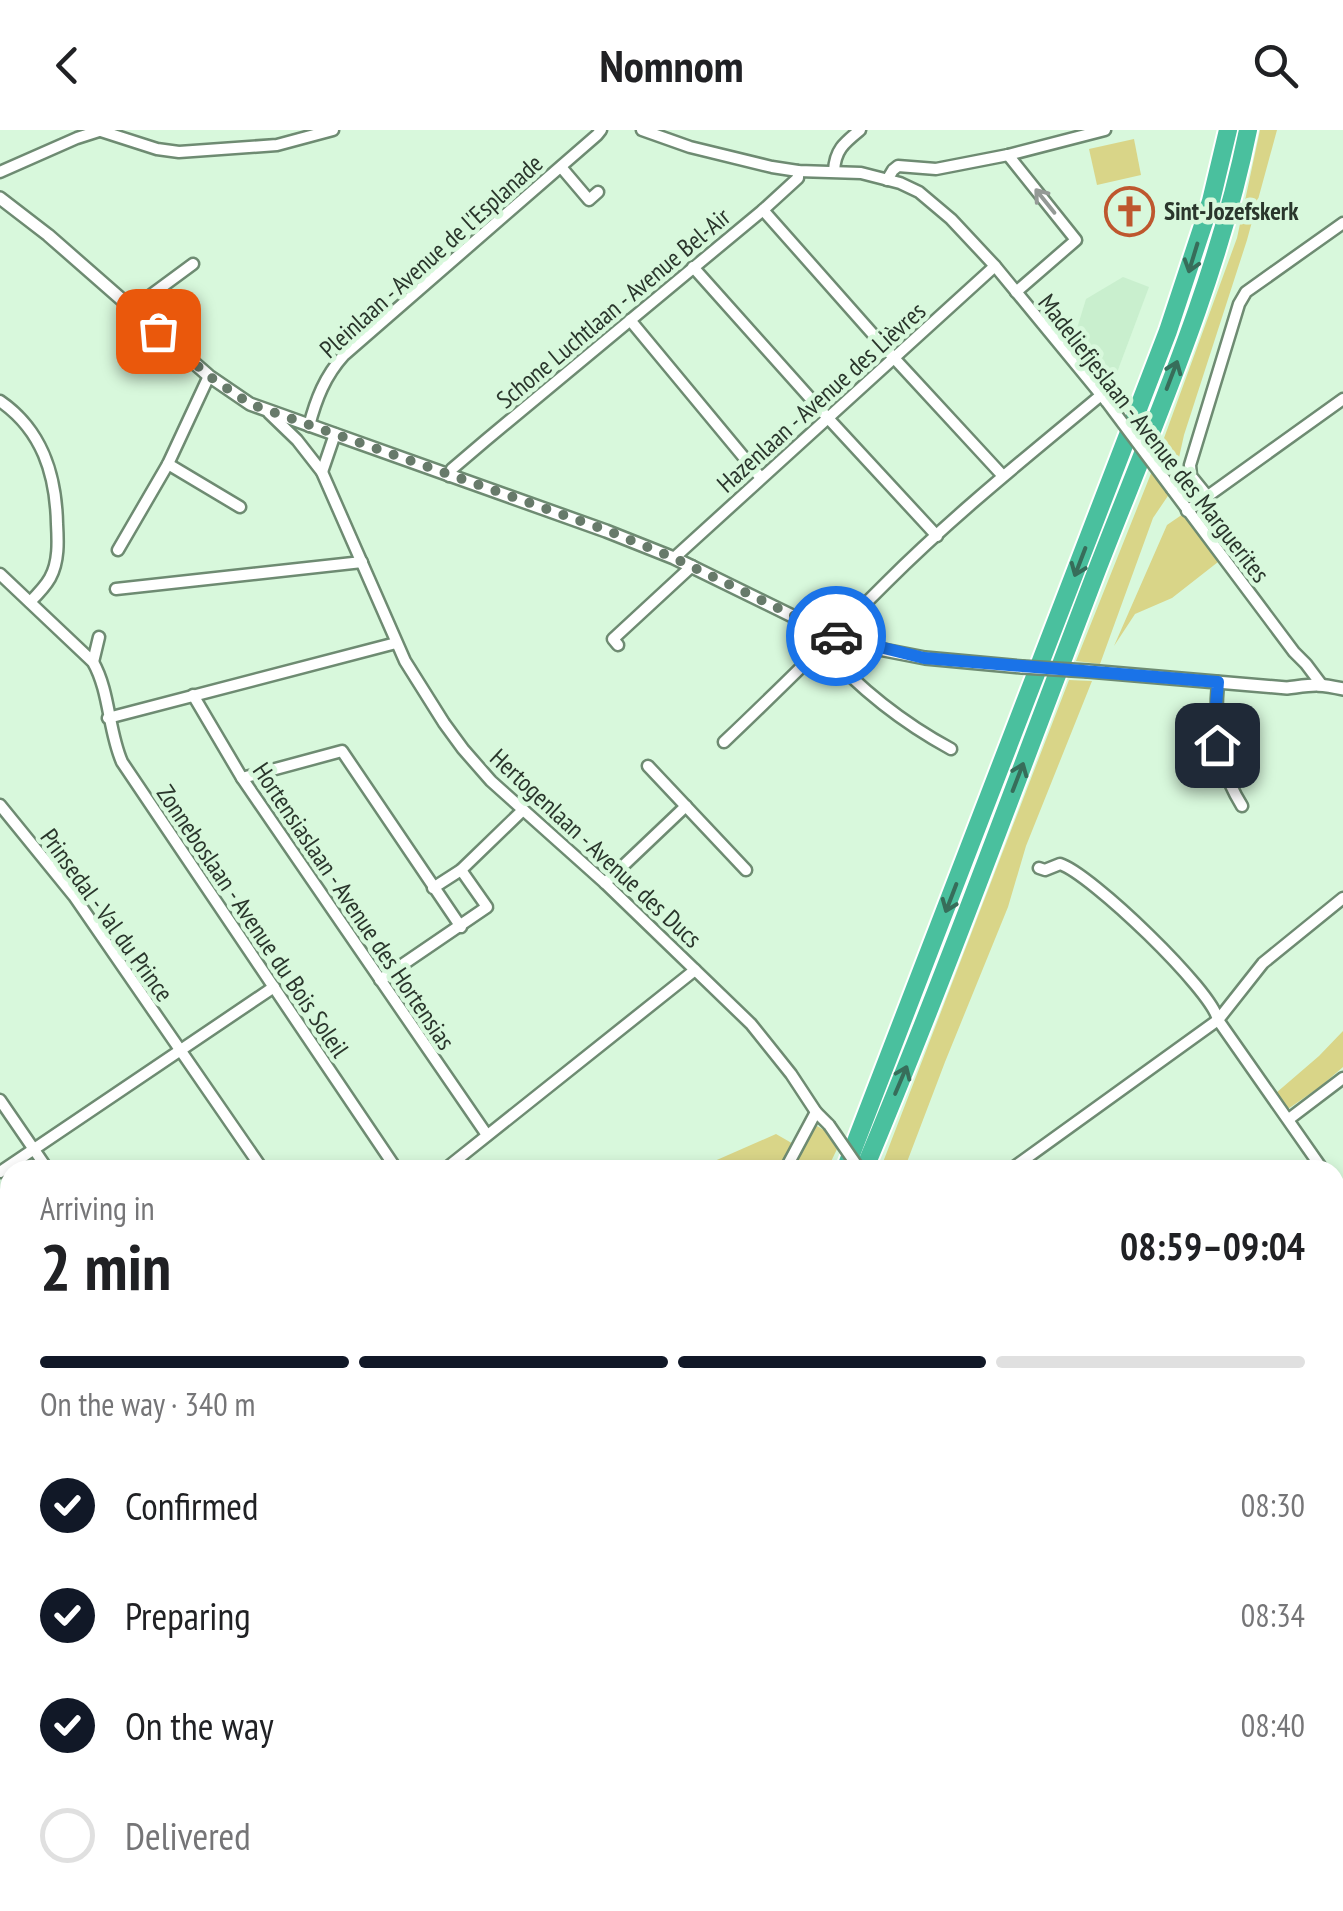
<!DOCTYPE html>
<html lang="en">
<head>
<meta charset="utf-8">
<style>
  :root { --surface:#fff; --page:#f6f6f6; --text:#202124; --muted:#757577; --line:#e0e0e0; --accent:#111827 }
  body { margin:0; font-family:"PT Sans Narrow",sans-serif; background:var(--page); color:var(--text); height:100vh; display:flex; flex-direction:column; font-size:38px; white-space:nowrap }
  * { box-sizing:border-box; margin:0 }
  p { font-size:32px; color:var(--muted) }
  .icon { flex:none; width:55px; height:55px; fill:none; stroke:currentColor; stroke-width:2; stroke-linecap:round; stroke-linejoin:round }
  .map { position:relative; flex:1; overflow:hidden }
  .details { position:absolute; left:0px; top:1030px; width:1345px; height:752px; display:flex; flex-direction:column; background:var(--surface); border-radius:30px 30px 0 0; box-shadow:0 5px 15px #0003 }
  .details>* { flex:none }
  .pin { position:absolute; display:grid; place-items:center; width:85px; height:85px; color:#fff; margin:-42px; border-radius:20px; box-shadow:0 5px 15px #0006 }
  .courier { position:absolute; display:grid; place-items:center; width:100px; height:100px; margin:-50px; border:8px solid #1a73e8; border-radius:50%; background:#fff; color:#222; box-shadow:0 2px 12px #0007 }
  .summary em { font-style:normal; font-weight:700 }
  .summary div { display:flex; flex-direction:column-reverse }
  .summary { display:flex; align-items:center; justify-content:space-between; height:170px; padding:0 40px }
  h1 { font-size:65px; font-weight:700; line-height:75px }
  .bar { display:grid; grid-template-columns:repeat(4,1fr); gap:15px 10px; align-content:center; height:120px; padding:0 40px }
  .bar i { height:12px; border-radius:8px; background:var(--line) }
  .bar .on { background:var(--accent) }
  .bar p { grid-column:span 4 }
  ol { padding:0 40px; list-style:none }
  li { display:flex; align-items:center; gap:30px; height:110px }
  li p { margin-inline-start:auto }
  li .icon { padding:10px; border-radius:50%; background:var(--accent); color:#fff; stroke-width:4 }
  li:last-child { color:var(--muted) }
  li i { width:55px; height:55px; border:5px solid var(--line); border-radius:50% }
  header { display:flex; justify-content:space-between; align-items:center; height:130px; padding:0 40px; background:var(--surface); font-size:45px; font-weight:700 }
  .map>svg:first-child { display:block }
  .built { fill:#c9efce }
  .green { fill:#d9d588 }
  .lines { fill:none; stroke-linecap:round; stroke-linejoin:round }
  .minor-casing { stroke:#6e8b72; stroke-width:15 }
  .tertiary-casing { stroke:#6e8b72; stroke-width:16 }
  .secondary-casing { stroke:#6e8b72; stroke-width:19 }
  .motorway-casing { stroke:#fff; stroke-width:22 }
  .minor { stroke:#fff; stroke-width:10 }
  .tertiary { stroke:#fff; stroke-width:11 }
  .secondary { stroke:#c9ece2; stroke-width:14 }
  .motorway { stroke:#4ac09e; stroke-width:18 }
  .minor-bridge-casing { stroke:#6e8b72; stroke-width:15; stroke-linecap:butt }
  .tertiary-bridge-casing { stroke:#6e8b72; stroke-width:16; stroke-linecap:butt }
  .minor-bridge { stroke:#fff; stroke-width:10 }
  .tertiary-bridge { stroke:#fff; stroke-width:11 }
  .oneway { stroke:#949a96 }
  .oneway2 { stroke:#376d5a }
  .done { stroke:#677a6a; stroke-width:10; stroke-dasharray:0 18 }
  .route { stroke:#1a73e8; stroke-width:12 }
  .labels { text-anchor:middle; stroke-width:9; stroke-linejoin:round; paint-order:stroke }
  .poi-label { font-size:25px; font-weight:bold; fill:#2a362c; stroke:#d8f8dc; text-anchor:start }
  .street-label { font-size:25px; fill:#2a362c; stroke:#d8f8dc }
</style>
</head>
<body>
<header><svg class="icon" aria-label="back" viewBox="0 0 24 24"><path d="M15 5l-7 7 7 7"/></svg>Nomnom<svg class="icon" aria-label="search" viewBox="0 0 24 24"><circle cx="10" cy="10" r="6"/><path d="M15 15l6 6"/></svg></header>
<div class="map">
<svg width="1343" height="1781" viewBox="0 0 1343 1781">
  <rect width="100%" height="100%" fill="#d8f8dc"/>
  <!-- built -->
  <polygon class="built" points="1123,147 1149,157 1109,264 1071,218 1086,169"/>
  <!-- green -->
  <g class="green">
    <polygon points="1260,0 1277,0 1247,110 1184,305 1178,332 1178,351 1153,388 1100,534 1076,531 1152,341 1237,108"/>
    <polygon points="1134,9 1141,45 1097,55 1089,19"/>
    <polygon points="1183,384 1218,432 1172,468 1135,484 1114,516 1167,395"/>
    <polygon points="1069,550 1092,551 1026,716 1008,777 945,932 907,1032 912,1040 880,1040"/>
    <polygon points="1343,901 1343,937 1321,956 1288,979 1276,963 1319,926"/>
    <polygon points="817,996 824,1000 837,1019 827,1040 694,1040 776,1004 802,1019 812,999"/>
  </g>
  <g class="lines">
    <defs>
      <g id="minor">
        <polyline points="642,0 690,17 772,37 798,41 861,43 900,53 919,62 951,89 995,136 1107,272"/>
        <polyline points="101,1 157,19 179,22 277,15 333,0"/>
        <polyline points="1008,25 1076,110 1016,162"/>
        <polyline points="561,37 589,70 598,62"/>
        <path d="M834,41C835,20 844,13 860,0"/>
        <polyline points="0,42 77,8 102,0"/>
        <polyline points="887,50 893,40 898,36 936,39 1008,25 1105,0"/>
        <polyline points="763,80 894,228 1003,346"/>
        <polyline points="693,137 827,287 937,406"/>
        <polyline points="132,179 193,134"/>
        <polyline points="630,190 761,348"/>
        <path d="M0,271C42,300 56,344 57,394C58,411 59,432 50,448C45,457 37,465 30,472"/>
        <polyline points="269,283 297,310 322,342 405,531 444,593 463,619 491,651 605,753 751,894 791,944 816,982 829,995"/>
        <path d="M309,296C316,269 325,246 344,225L597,5L601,0"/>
        <polyline points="168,334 240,377"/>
        <polyline points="322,342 335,304"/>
        <polyline points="449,346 452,339 486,310 763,80 798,48 798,41"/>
        <polyline points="1172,359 1294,522 1306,534 1321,554"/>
        <polyline points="1208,367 1191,346 1190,335 1239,174 1246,162 1343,93"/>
        <polyline points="1187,381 1343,269"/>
        <polyline points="118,420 168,334 209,246"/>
        <polyline points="674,428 995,136"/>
        <path d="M0,444L93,532C110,562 108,600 122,632L397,1040"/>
        <polyline points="116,459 362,432"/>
        <polyline points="618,515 613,509 692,436"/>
        <path d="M822,517C858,557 903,593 951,619"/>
        <polyline points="93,532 99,507"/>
        <path d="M1218,552C1214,599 1216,634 1242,676"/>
        <polyline points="193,565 242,648 487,1005"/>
        <polyline points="108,588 396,513"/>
        <path d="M724,612C779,560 833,506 887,452C954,385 1028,326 1100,266"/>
        <polyline points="648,636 746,740"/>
        <polyline points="242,648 342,621 461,797"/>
        <polyline points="0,675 74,766 263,1040"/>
        <path d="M1039,738L1045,740L1060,734C1090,743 1213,861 1218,890L1323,1040"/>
        <polyline points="605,753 686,676"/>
        <polyline points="433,758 461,740 523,680"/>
        <polyline points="380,850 487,777 461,740"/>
        <polyline points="0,970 48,1040"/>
        <polyline points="1289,989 1343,948"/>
        <polyline points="444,1040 695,840"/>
        <polyline points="785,1040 816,982"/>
        <polyline points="1010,1040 1218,890 1263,833 1343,768"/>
        <polyline points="0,1042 274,857"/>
        <polyline points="1335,1057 1343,1069"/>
        <polyline points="0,1243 10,1241"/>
        <polyline points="1335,1364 1343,1367"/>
        <polyline points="0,1422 10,1416"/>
        <polyline points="1335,1444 1343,1433"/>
        <polyline points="0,1756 10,1770"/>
        <polyline points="12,1772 18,1781"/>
        <polyline points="855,1772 865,1781"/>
        <polyline points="72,1781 84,1773"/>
        <polyline points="1046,1781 1052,1772"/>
        <polyline points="1221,1781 1227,1772"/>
      </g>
      <g id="tertiary">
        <polyline points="0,68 48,105 209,246 250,274 606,401 674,428 825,502 884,520 925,528 1022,537"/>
        <path d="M1088,541L1287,558C1312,555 1318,553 1343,559"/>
      </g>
      <g id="secondary">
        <polyline points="1335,1109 1343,1102"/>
        <polyline points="543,1781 552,1772"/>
      </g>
      <g id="motorway">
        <polyline points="845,1040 1168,201 1211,71 1228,0"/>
        <path d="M864,1040C946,844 1019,644 1095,445C1151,300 1217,153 1248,0"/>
        <polyline points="225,1781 234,1772"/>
        <polyline points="253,1781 261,1772"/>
      </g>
    </defs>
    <!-- minor casing -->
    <use href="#minor" class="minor-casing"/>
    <!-- tertiary casing -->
    <use href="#tertiary" class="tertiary-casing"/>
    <!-- secondary casing -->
    <use href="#secondary" class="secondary-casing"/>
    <!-- motorway casing -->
    <use href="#motorway" class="motorway-casing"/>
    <!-- minor -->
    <use href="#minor" class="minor"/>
    <!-- tertiary -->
    <use href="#tertiary" class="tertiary"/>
    <!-- secondary -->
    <use href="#secondary" class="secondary"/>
    <!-- motorway -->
    <use href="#motorway" class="motorway"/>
    <defs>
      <g id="minor-bridge">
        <polyline points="1107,272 1172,359"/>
        <polyline points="829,995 860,1040"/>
      </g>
      <polyline id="tertiary-bridge" points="1022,537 1088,541"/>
    </defs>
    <!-- minor-bridge casing -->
    <use href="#minor-bridge" class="minor-bridge-casing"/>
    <!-- tertiary-bridge casing -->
    <use href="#tertiary-bridge" class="tertiary-bridge-casing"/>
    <!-- minor-bridge -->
    <use href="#minor-bridge" class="minor-bridge"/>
    <!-- tertiary-bridge -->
    <use href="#tertiary-bridge" class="tertiary-bridge"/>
  </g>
  <!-- one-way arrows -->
  <defs><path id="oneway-shaft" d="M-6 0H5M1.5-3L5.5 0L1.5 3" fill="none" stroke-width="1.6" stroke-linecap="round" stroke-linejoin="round" transform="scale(2.5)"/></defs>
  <use class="oneway" href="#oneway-shaft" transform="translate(1045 71) rotate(-129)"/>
  <g class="oneway2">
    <use href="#oneway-shaft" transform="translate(1193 128) rotate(107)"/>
    <use href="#oneway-shaft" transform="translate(1172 245) rotate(-69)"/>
    <use href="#oneway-shaft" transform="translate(1080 432) rotate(111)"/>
    <use href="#oneway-shaft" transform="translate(1018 647) rotate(-69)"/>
    <use href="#oneway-shaft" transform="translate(951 768) rotate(111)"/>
    <use href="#oneway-shaft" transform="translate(901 950) rotate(-67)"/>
  </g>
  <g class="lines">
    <!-- done -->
    <polyline class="done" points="158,201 209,246 250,274 606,400 674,428 836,506"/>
    <!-- route -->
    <polyline class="route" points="836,506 924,528 1218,552 1215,588 1217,615"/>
  </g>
  <!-- icons -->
  <defs>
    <symbol id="church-ring" viewBox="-11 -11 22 22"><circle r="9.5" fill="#d8f8dc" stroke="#be572e" stroke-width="1.5"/><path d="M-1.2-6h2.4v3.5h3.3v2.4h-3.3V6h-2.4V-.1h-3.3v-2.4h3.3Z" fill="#be572e"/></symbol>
  </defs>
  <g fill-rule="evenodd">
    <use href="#church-ring" x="1102" y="54" width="55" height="55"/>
  </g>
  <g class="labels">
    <!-- poi labels -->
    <g class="poi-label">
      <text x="1164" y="90">Sint-Jozefskerk</text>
    </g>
    <!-- street labels -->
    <g class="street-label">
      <text transform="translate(431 126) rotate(-42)" y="9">Pleinlaan - Avenue de l'Esplanade</text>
      <text transform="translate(613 178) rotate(-40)" y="9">Schone Luchtlaan - Avenue Bel-Air</text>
      <text transform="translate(821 267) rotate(-42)" y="9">Hazenlaan - Avenue des Lièvres</text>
      <text transform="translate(1154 308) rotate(52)" y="9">Madeliefjeslaan - Avenue des Marguerites</text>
      <text transform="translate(596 718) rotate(43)" y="9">Hertogenlaan - Avenue des Ducs</text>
      <text transform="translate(354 776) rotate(56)" y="9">Hortensiaslaan - Avenue des Hortensias</text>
      <text transform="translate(107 785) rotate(54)" y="9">Prinsedal - Val du Prince</text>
      <text transform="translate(253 791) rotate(56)" y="9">Zonneboslaan - Avenue du Bois Soleil</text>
    </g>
  </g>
</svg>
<div class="pin" style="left:158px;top:201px;background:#ea580c"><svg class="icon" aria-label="bag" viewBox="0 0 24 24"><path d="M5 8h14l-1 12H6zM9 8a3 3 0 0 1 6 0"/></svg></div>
<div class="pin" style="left:1217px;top:615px;background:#1f2937"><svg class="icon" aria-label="home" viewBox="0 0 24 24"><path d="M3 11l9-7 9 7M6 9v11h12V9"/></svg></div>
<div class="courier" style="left:836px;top:506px"><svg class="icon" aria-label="car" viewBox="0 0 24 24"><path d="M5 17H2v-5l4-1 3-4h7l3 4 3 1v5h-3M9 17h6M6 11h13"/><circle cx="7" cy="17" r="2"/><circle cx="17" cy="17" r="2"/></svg></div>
<section class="details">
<div class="summary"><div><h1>2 min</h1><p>Arriving in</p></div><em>08:59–09:04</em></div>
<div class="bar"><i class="on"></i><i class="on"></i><i class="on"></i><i></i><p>On the way · 340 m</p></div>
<ol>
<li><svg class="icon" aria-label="check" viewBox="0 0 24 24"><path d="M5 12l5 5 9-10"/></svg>Confirmed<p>08:30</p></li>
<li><svg class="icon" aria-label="check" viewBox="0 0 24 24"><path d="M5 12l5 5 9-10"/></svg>Preparing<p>08:34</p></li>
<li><svg class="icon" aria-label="check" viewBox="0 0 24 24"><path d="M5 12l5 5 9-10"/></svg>On the way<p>08:40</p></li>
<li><i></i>Delivered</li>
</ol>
</section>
</div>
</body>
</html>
